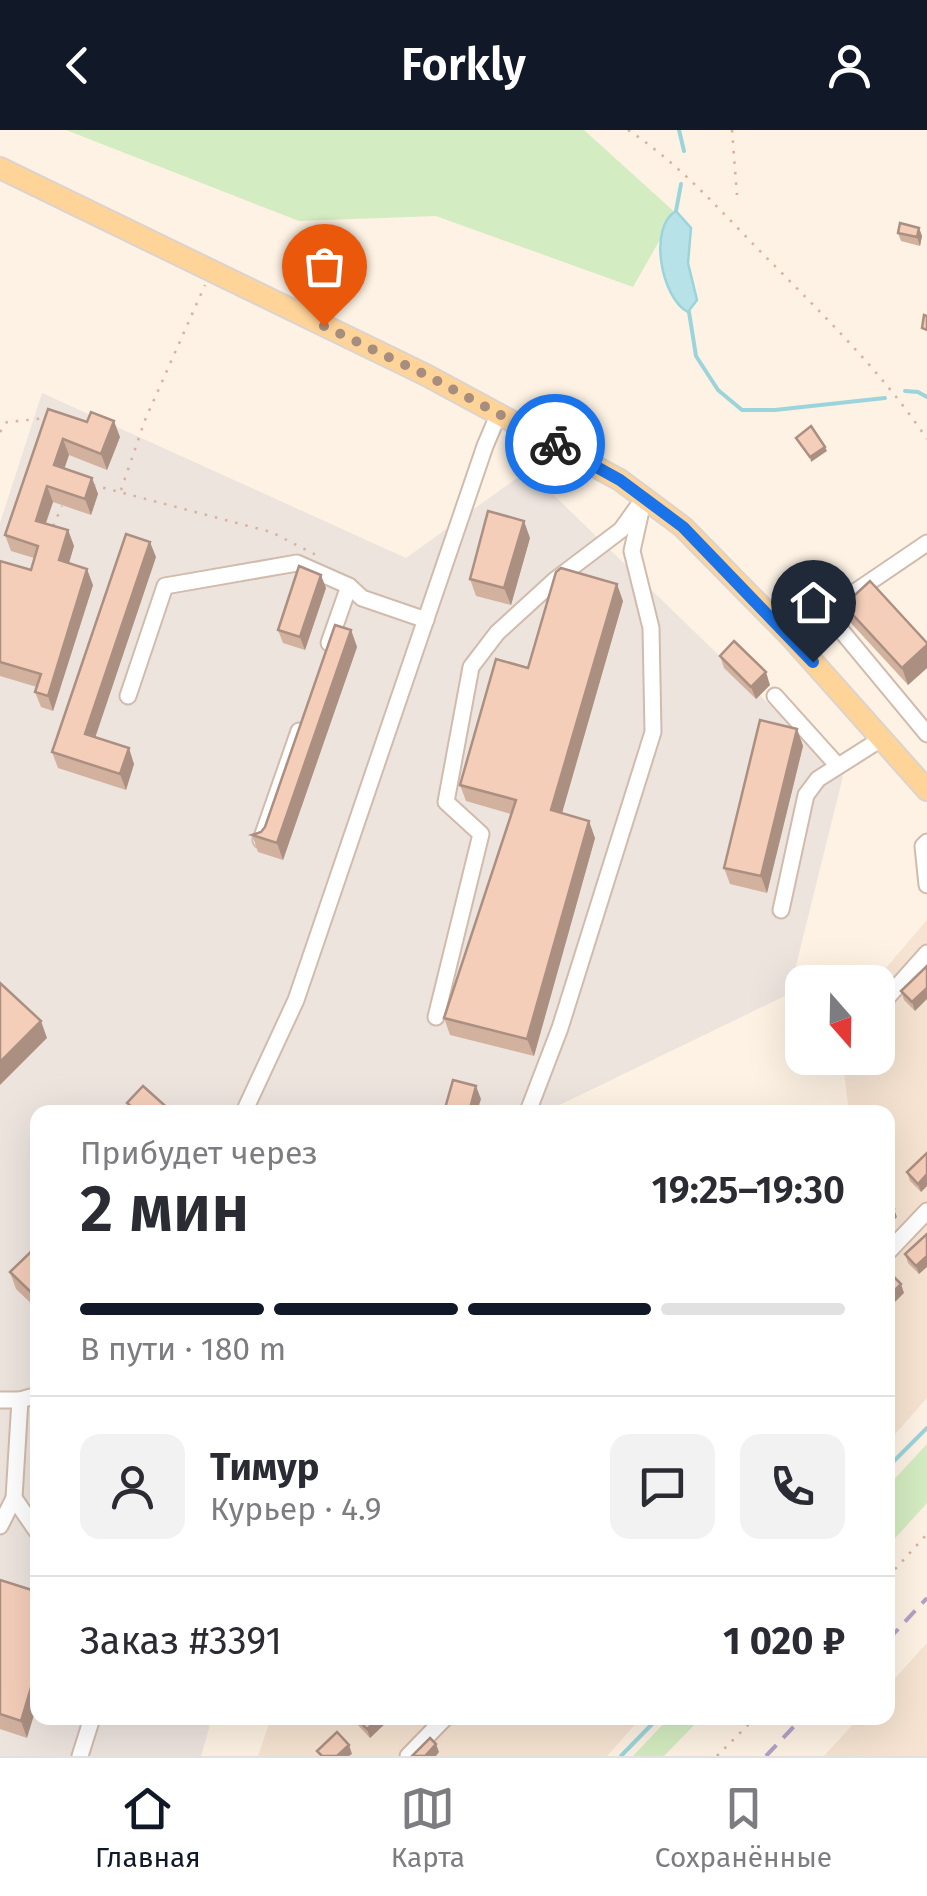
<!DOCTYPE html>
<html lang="ru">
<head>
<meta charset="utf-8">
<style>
  :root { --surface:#fff; --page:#f2f2f3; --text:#2b2b33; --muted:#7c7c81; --line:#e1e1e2; --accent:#111827 }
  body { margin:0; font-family:"Fira Sans",sans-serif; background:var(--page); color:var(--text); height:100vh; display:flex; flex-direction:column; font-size:38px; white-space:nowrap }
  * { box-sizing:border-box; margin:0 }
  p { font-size:32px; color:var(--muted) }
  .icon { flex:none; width:55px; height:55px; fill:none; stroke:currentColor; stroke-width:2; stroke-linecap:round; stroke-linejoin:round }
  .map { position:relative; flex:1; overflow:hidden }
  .details { position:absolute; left:30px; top:975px; width:865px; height:620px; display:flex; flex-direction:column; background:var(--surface); border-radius:20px; box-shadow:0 10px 40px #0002 }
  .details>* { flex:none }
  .needle { width:65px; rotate:160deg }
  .fabs { position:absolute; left:785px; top:835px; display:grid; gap:20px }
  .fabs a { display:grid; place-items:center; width:110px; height:110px; border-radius:20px; background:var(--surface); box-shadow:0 10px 40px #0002; font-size:50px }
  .pin { position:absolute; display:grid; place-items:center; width:85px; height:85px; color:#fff; margin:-102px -42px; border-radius:50% 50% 50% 0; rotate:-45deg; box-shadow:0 0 10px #0007 }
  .pin .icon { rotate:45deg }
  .courier { position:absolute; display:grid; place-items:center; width:100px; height:100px; margin:-50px; border:8px solid #1a73e8; border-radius:50%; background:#fff; color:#222; box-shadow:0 2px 12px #0007 }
  .head em { font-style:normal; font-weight:600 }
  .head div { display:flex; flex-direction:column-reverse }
  .head { display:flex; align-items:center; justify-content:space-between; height:170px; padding:0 50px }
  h1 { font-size:65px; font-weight:600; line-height:75px }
  .bar { display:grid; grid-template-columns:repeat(4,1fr); gap:15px 10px; align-content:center; height:120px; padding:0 50px }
  .bar i { height:12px; border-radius:8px; background:var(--line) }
  .bar .selected { background:var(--accent) }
  .bar p { grid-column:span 4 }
  .line { display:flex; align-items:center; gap:25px; padding:0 50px; border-top:2px solid var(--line) }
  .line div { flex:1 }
  .round { display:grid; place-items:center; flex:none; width:105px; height:105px; border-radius:20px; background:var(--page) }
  header { display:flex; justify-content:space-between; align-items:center; height:130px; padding:0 50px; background:var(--accent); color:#fff; font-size:45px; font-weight:600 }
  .tabs { display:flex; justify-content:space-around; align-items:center; height:140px; border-top:2px solid var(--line); background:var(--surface); font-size:28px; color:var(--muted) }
  .tabs a { display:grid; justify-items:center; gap:5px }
  .tabs .selected { color:var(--accent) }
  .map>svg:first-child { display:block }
  .residential { fill:#f6e3d1 }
  .industrial { fill:#ede4de }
  .green { fill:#d4ecc1 }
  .water { fill:#b7e3e8; stroke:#9cd4db; stroke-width:2.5 }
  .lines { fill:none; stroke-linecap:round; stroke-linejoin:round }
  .stream { stroke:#9cd4db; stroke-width:4 }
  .minor-casing { stroke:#d1bbac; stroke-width:19 }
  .major-casing { stroke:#dcd3cf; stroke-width:24 }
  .path { stroke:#d9b19c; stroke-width:2.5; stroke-dasharray:2.5 8; stroke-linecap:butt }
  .minor { stroke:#fff; stroke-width:15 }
  .major { stroke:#ffd499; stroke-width:20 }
  .rail { stroke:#b4a1c8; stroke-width:4; stroke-dasharray:15 10; stroke-linecap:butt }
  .wall { fill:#d2b19f }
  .shaded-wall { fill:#ab9082 }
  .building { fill:#f4ceb9; stroke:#ab9082; stroke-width:2.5 }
  .done { stroke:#a68d7e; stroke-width:10; stroke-dasharray:0 18 }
  .route { stroke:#1a73e8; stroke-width:12 }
</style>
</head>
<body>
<header><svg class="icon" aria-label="back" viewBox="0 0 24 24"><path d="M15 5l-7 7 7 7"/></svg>Forkly<svg class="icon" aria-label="person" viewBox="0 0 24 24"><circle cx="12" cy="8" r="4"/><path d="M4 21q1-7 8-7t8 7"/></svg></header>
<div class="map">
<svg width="927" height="1626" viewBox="0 0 927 1626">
  <rect width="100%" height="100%" fill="#fdf2e3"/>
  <!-- residential -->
  <g class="residential">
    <polygon points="927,790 927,1268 888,1312 888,982 840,982 848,974 842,928 878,928 878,852 874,852"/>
    <polygon points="927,1513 927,1626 824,1626 859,1588 888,1588 888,1556"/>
    <polygon points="271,1588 641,1588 607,1626 258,1626"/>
  </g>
  <!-- industrial -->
  <polygon class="industrial" points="42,263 406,428 528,340 843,646 789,864 545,982 38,982 38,1588 212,1588 201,1626 0,1626 0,393"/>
  <!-- green -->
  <g class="green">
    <polygon points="66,0 584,0 680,87 662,106 633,157 436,86 299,91"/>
    <polygon points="927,1314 927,1373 888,1416 888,1356"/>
    <polygon points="669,1588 701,1588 664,1626 633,1626"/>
  </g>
  <!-- water -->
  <path class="water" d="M676,81L691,98L688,133L697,170L688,182C661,168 648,97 676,81Z"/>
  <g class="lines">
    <!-- stream -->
    <g class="stream">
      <polyline points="679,0 684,21"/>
      <polyline points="676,81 681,54"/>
      <polyline points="689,182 696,226 718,260 742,280 775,280 885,268"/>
      <polyline points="905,261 918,262 927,267"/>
      <polyline points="888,1337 927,1298"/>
      <polyline points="621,1626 658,1588"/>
    </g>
    <defs>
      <g id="minor">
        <polyline points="825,481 927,604"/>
        <polyline points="790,506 927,413"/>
        <polyline points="329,513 349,456"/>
        <polyline points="128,566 165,456 297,433 349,456 362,468 426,490"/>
        <polyline points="775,566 838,636"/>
        <polyline points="261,710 299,601"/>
        <polyline points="927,712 923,716 927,755"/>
        <polyline points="781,780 806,665 818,649 881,609"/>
        <polyline points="878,878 927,823"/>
        <polyline points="436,887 481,704 446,672 471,537 497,503 555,450 621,400 639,375"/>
        <polyline points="529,979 560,898 653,602 651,498 632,421 644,367"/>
        <polyline points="244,982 296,870 485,316 499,283"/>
        <polyline points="888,1122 927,1081"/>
        <polyline points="0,1270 20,1270 38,1265"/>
        <polyline points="20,1270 14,1368 38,1403"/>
        <polyline points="0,1396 14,1368"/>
        <polyline points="80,1626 92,1588"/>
        <polyline points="408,1626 445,1588"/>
      </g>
      <polyline id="major" points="0,38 426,245 620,350 683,397 790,506 927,660"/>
    </defs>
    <!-- minor casing -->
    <use href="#minor" class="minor-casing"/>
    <!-- major casing -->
    <use href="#major" class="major-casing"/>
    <!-- path -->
    <g class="path">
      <path d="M628,0C677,32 717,77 758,119C817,179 880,239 927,309"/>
      <polyline points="732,0 737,65"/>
      <polyline points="0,302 7,292 48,288"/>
      <polyline points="93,355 271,402 318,426"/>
      <polyline points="121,360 145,290 205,155"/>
      <polyline points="53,396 62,376"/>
      <polyline points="888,1447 927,1404"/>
      <polyline points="717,1626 755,1588"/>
    </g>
    <!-- minor -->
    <use href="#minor" class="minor"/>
    <!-- major -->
    <use href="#major" class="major"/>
    <!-- rail -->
    <g class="rail">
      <polyline points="888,1510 927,1468"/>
      <polyline points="766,1626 802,1588"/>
    </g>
  </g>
  <!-- wall -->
  <g class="wall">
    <polygon points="919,98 922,106 920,116 901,111 898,103"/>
    <polygon points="48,279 120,307 107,340 69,325 64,339 92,348 98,364 91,385 53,372 46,394 68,400 74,416 69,433 93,455 53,581 41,577 35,562 37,557 0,546 0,431 31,440 34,428 11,421 5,405"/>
    <polygon points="530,408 511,475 476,466 470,449"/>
    <polygon points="156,427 95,607 134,634 126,660 58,638 52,622"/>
    <polygon points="326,458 305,520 283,513 278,500"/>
    <polygon points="623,471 562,683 595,708 534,926 450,905 444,888 511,684 466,671 460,655 528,538"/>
    <polygon points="844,475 927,513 927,538 908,555 850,492"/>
    <polygon points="351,500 357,517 283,730 258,722 252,705 261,702 265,697"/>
    <polygon points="720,526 770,555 756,569 724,538"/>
    <polygon points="797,599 803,616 767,763 730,754 724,738"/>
    <polygon points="927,836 915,881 904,870 901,861"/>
    <polygon points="927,1023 927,1056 921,1062 910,1051 907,1042"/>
    <polygon points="927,1104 919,1144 908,1133 905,1124"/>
    <polygon points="38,1115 38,1180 16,1159 10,1142"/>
    <polygon points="0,1450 27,1608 0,1599"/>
    <polygon points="354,1588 391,1588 370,1608 356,1593"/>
  </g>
  <!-- shaded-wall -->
  <g class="shaded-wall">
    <polygon points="919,98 922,106 920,116 917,107"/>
    <polygon points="114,291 120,307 107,340 101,324"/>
    <polygon points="63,309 69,325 60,351 54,335"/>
    <polygon points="825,317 827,321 811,332 810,327"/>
    <polygon points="92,348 98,364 91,385 85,369"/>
    <polygon points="47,356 53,372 41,406 36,391"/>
    <polygon points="524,391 530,408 511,475 504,458"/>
    <polygon points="68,400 74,416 65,446 59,430"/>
    <polygon points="150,412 156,427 91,620 85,604"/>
    <polygon points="87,439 93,455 53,581 48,566"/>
    <polygon points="321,445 326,458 305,520 300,507"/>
    <polygon points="617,454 623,471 558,697 551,680"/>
    <polygon points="351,500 357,517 283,730 277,713"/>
    <polygon points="927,515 927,538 908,555 902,538"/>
    <polygon points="766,542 770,555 756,569 751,557"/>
    <polygon points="797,599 803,616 767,763 761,746"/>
    <polygon points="129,618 134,634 126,660 120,644"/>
    <polygon points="589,691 595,708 534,926 527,909"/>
    <polygon points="927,858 927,869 915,881 912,872"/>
    <polygon points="41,891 47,908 0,955 0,932"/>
    <polygon points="889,897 892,906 878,921 878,909"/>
    <polygon points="476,956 481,969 477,982 469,982"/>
    <polygon points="927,1044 927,1056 921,1062 918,1054"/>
    <polygon points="894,1079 897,1087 888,1096 888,1085"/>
    <polygon points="927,1126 927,1137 919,1144 916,1136"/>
    <polygon points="901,1154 904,1163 888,1179 888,1167"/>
    <polygon points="38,1534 38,1572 27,1608 21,1591"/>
    <polygon points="379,1588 391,1588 370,1608 367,1599"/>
    <polygon points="436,1614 439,1622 436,1626 425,1626"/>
    <polygon points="349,1615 352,1624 349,1626 337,1626"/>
  </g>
  <!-- building -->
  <g class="building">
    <polygon points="900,93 919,98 917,107 898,103"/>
    <polygon points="924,185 927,186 927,200 922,198"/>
    <polygon points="48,279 87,292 91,282 114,291 101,324 63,309 54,335 92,348 85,369 47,356 36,391 68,400 59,430 87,439 48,566 35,562 41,544 0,532 0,431 31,440 38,416 5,405"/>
    <polygon points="811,296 825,317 810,327 796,308"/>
    <polygon points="488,381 524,391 504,458 470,449"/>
    <polygon points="126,404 150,412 85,604 129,618 120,644 52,622"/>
    <polygon points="299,436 321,445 300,507 278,500"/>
    <polygon points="561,438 617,454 551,680 589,691 527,909 444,888 516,670 460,655 496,529 528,538 556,442"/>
    <polygon points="870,451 927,513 927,515 902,538 844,475"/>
    <polygon points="335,495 351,500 277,713 252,705 261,702 265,697"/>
    <polygon points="734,511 766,542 751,557 720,526"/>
    <polygon points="760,590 797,599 761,746 724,738"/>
    <polygon points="927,836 927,858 912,872 901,861"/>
    <polygon points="0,853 41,891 0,932"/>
    <polygon points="878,886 889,897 878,909"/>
    <polygon points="453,950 476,956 469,982 444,982"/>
    <polygon points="143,956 172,982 138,982 127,973"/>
    <polygon points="927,1023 927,1044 918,1054 907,1042"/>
    <polygon points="888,1073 894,1079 888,1085"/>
    <polygon points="927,1104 927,1126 916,1136 905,1124"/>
    <polygon points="38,1115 38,1169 10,1142"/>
    <polygon points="890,1143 901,1154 888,1167 888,1145"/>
    <polygon points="0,1450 38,1462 38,1534 21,1591 0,1584"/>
    <polygon points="356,1588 379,1588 367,1599"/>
    <polygon points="337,1602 349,1615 337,1626 322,1626 317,1621"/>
    <polygon points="430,1608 436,1614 425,1626 412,1626"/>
  </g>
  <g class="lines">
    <!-- done -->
    <polyline class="done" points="324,196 426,245 555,314"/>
    <!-- route -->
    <polyline class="route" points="555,314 620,350 683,397 813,532"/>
  </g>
</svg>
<div class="fabs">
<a><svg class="needle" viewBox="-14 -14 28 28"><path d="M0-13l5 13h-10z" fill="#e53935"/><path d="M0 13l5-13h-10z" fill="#7c7c81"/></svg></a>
</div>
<div class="pin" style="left:324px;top:196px;background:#ea580c"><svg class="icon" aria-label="bag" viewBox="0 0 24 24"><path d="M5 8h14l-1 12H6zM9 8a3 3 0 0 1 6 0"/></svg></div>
<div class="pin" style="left:813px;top:532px;background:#1f2937"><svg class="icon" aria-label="home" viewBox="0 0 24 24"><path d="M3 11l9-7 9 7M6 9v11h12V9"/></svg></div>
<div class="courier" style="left:555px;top:314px"><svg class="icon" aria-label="bike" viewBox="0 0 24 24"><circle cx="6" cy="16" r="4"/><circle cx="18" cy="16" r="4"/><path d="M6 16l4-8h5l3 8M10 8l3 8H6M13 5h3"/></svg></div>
<section class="details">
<div class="head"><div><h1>2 мин</h1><p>Прибудет через</p></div><em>19:25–19:30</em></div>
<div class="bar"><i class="selected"></i><i class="selected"></i><i class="selected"></i><i></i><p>В пути · 180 m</p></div>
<div class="line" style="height:180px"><a class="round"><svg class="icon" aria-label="person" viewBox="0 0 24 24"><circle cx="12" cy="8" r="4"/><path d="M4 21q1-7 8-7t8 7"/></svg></a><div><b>Тимур</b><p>Курьер · 4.9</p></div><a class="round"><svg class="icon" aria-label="chat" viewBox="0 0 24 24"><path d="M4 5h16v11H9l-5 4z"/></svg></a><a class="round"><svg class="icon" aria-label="phone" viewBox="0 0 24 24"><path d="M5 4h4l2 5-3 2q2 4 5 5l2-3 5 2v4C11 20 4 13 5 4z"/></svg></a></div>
<div class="line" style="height:130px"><div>Заказ #3391</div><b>1 020 ₽</b></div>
</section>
</div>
<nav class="tabs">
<a class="selected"><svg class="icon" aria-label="home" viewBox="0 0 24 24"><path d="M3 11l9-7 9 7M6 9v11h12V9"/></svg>Главная</a>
<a><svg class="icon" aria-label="map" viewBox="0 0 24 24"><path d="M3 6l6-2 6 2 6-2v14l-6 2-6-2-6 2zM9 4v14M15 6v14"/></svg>Карта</a>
<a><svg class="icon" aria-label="saved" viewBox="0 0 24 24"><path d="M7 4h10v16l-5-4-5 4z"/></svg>Сохранённые</a>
</nav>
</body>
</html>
